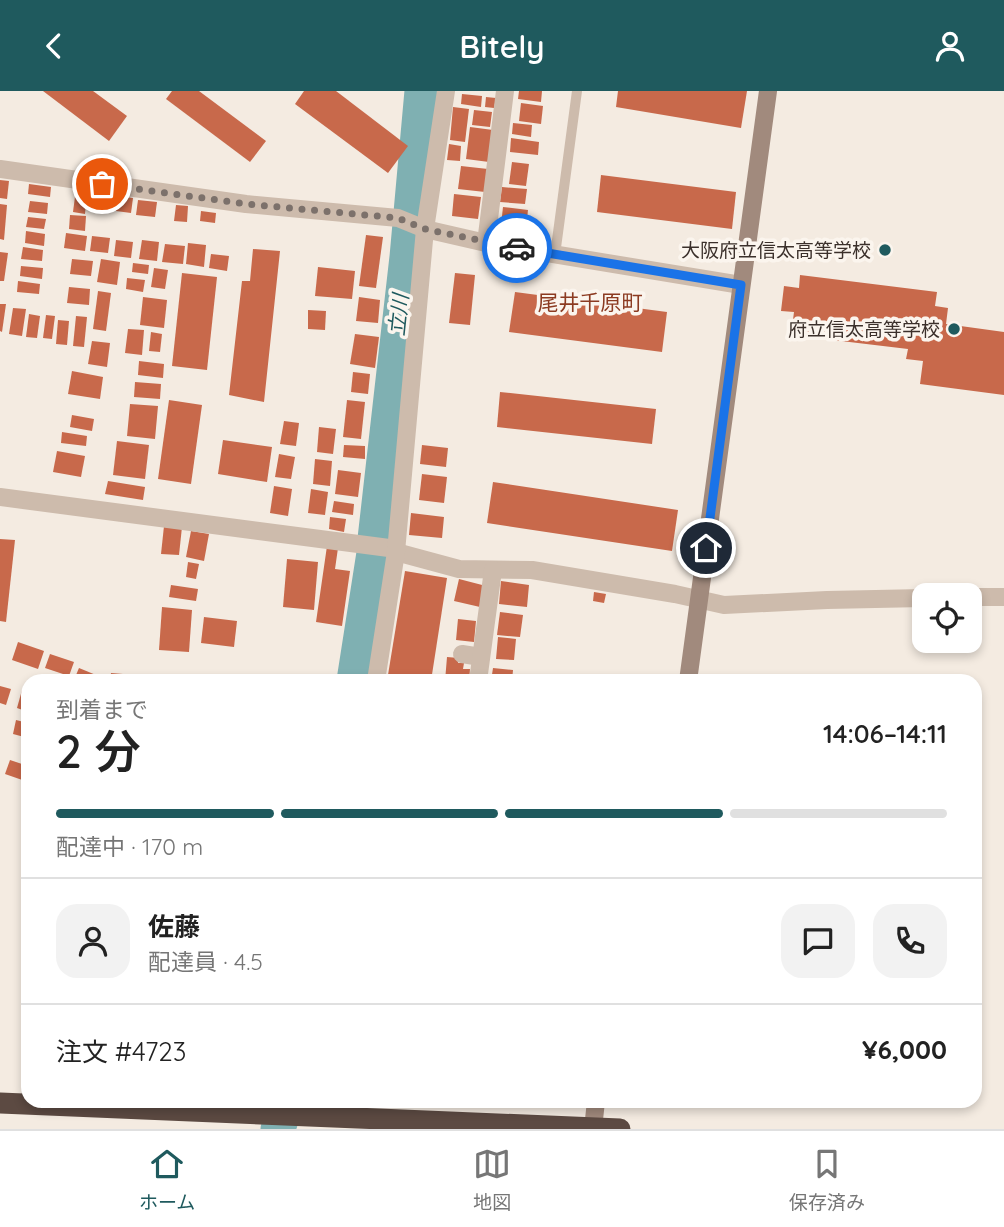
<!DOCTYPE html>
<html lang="ja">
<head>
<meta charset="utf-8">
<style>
  :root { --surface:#fff; --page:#f2f2f2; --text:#222; --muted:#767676; --line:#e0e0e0; --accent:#1f5a5e }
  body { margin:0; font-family:Quicksand,"Noto Sans JP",sans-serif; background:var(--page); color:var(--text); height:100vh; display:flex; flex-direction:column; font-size:26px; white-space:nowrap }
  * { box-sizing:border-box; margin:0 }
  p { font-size:23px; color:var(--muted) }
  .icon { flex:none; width:38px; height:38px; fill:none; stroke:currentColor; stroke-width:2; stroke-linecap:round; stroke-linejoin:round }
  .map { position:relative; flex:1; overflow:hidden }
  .drawer { position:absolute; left:21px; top:583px; width:961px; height:434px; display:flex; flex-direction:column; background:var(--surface); border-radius:21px; box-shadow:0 4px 10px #0003 }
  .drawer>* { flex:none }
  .controls { position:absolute; left:912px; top:492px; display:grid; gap:14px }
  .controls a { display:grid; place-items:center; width:70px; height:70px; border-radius:14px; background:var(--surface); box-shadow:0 4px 10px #0003; font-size:35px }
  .pin { position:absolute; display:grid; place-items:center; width:60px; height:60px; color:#fff; margin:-30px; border:4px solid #fff; border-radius:50%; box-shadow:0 2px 7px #0007 }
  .courier { position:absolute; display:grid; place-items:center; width:70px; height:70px; margin:-35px; border:5px solid #1a73e8; border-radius:50%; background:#fff; color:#222; box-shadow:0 2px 9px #0007 }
  .overview em { font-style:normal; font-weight:600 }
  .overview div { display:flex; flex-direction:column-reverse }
  .overview { display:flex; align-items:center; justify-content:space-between; height:119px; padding:0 35px }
  h1 { font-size:46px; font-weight:600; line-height:52px }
  .bar { display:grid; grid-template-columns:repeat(4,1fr); gap:10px 7px; align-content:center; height:84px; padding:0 35px }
  .bar i { height:9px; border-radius:5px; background:var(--line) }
  .bar .current { background:var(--accent) }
  .bar p { grid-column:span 4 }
  .line { display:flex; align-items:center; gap:18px; padding:0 35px; border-top:2px solid var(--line) }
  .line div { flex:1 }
  .round { display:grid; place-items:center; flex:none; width:74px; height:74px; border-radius:21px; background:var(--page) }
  header { display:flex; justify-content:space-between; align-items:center; height:91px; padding:0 35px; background:var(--accent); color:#fff; font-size:32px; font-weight:600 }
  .dock { display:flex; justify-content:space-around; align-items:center; height:98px; border-top:2px solid var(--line); background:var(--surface); font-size:19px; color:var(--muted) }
  .dock a { display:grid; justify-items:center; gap:4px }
  .dock .current { color:var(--accent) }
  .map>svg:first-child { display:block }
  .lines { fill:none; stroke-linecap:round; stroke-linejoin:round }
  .river { stroke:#7fb0b2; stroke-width:35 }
  .building { fill:#c8694b }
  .lane { stroke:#cdbbac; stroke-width:10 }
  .street { stroke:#cdbbac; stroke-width:18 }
  .secondary { stroke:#a18a7d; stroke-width:18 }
  .highway { stroke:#5c4a42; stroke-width:21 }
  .done { stroke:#7c716b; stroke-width:7; stroke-dasharray:0 12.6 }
  .route { stroke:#1a73e8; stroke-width:9 }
  .poi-dot { fill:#1f5a5e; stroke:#fbf5ee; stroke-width:2.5 }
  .labels { text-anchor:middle; stroke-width:7; stroke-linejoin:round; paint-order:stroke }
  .poi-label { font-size:19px; fill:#3b302b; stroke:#fbf5ee; text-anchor:end }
  .neighbourhood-label { font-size:21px; fill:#8c3b22; stroke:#fbf5ee }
  .water-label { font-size:21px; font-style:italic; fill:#1f5a5e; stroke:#fbf5ee }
</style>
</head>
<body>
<header><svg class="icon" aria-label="back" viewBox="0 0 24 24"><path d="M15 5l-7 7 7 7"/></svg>Bitely<svg class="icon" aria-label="person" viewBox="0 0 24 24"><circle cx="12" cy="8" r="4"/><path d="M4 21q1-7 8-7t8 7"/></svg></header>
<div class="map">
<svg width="1004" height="1038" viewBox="0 0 1004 1038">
  <rect width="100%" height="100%" fill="#f4ebe1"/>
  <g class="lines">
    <!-- river -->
    <g class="river">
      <polyline points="375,448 407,166 422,0"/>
      <polyline points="354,590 374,462"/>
      <polyline points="278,1038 287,1010"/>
    </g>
  </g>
  <!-- building -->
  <g class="building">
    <polygon points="43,0 93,0 127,25 109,50"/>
    <polygon points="172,0 199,0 266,50 250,71 166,8"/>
    <polygon points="304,0 336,0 408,55 388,82 295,13"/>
    <polygon points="519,0 542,0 541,11 518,8"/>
    <polygon points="618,0 747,0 741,37 616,16"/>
    <polygon points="462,3 482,5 481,16 461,13"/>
    <polygon points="486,6 496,7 494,17 485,16"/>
    <polygon points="521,12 543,15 541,33 519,30"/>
    <polygon points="453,16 469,18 465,51 450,49"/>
    <polygon points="474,19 492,21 490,36 472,34"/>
    <polygon points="513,32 532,34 531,46 512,43"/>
    <polygon points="470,36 493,39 489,71 466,68"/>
    <polygon points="511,47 539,51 538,64 510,61"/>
    <polygon points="449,53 461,55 460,70 447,69"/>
    <polygon points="512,71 529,73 526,95 509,93"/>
    <polygon points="461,75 488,78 485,101 458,98"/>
    <polygon points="601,84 736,101 732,138 597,121"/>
    <polygon points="0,89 9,90 7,108 0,107"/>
    <polygon points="29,93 51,96 50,106 28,103"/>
    <polygon points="502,96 527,98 525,113 500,111"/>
    <polygon points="76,98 87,100 85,123 73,121"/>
    <polygon points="94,102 111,104 109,120 92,118"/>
    <polygon points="454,103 481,106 478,128 452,125"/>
    <polygon points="118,105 133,107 131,122 116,120"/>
    <polygon points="138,109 157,111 155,126 136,124"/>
    <polygon points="30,110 48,112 47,123 28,121"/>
    <polygon points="0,113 7,114 4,149 0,148"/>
    <polygon points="176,114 188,115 187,131 174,130"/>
    <polygon points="503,116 528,119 526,137 501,134"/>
    <polygon points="201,120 216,122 215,132 200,130"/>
    <polygon points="70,124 86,125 85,140 69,138"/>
    <polygon points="28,126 46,128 44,138 26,136"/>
    <polygon points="26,140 45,143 44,155 25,152"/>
    <polygon points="66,142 87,145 85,160 64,157"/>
    <polygon points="366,144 383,146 376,197 359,195"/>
    <polygon points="92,145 110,147 108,162 90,160"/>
    <polygon points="116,149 133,151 131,167 114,165"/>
    <polygon points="142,149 159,151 157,170 139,168"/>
    <polygon points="188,152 206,154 204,176 186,173"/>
    <polygon points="165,153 185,155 183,173 162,171"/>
    <polygon points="23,156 43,159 42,170 21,168"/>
    <polygon points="253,158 280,160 264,311 229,304 242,190 250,190"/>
    <polygon points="0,161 8,162 4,190 0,190"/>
    <polygon points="211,163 229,165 227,180 209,177"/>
    <polygon points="72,168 93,170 91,185 70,183"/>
    <polygon points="101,168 120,171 117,194 97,191"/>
    <polygon points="133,172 149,174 148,183 132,181"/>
    <polygon points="21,175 43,177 42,188 20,185"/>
    <polygon points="318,176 355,180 352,208 315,205"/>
    <polygon points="154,177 168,179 165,198 151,196"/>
    <polygon points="182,182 217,186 207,279 172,275"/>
    <polygon points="455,182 475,184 470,234 449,232"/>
    <polygon points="800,184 937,201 935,215 948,217 946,233 1004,241 1004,304 920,293 923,270 906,268 908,258 791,244 794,221 781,220 784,195 799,197"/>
    <polygon points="127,187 145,189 143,201 126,198"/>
    <polygon points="18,190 40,193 39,203 17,201"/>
    <polygon points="69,196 90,198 89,214 67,212"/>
    <polygon points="98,200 111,202 106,240 93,238"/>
    <polygon points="515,201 667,221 662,261 509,241"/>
    <polygon points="143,206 167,209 164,237 140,234"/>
    <polygon points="359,206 380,209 378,232 356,230"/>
    <polygon points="0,213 6,213 2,241 0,240"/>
    <polygon points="13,217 26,218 22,245 9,243"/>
    <polygon points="308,219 326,220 325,239 308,238"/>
    <polygon points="29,223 40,225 37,247 26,246"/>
    <polygon points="46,224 55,225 52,248 43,247"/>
    <polygon points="76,225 87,226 84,256 73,255"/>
    <polygon points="58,229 69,230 67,254 56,253"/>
    <polygon points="128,238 144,239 142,264 125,262"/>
    <polygon points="151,241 162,243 160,261 149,260"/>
    <polygon points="355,243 379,246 375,277 350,273"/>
    <polygon points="92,250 110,252 107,276 88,273"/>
    <polygon points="139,270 164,273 163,287 138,284"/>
    <polygon points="72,280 103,286 100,308 68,303"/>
    <polygon points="353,281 370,283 368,303 351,301"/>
    <polygon points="135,291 161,293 160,308 134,306"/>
    <polygon points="500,301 656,318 652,353 497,336"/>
    <polygon points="169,309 202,314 191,393 158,388"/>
    <polygon points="347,309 365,311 361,348 343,346"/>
    <polygon points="130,313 158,315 155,348 127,345"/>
    <polygon points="72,324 94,328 92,340 70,336"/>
    <polygon points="284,330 299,332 296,355 280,353"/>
    <polygon points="319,336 336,338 333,363 317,361"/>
    <polygon points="62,341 87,345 86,355 61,352"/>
    <polygon points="223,349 272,356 267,391 218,383"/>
    <polygon points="117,350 149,354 145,388 113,384"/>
    <polygon points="344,354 365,355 365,368 343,366"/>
    <polygon points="422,354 448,357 446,376 420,373"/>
    <polygon points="57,360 85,365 81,386 53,381"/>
    <polygon points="279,363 295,366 291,388 275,386"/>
    <polygon points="315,368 332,370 330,395 313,393"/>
    <polygon points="338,379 361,382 358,406 335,403"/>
    <polygon points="422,383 447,386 444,412 419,409"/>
    <polygon points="108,390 145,396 143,409 105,403"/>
    <polygon points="493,391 678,419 672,460 487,432"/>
    <polygon points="274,395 292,398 288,425 270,422"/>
    <polygon points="311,398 328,401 325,424 308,422"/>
    <polygon points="334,410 354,413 353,424 332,421"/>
    <polygon points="411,422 444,426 442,447 409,444"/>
    <polygon points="330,426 346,428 344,441 329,438"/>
    <polygon points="164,435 182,436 179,464 161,463"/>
    <polygon points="191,440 209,443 204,470 186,466"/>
    <polygon points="0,448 15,449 6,531 0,530"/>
    <polygon points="327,455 338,457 335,478 350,480 342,535 316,531"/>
    <polygon points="287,468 318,471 314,519 283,516"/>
    <polygon points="188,471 199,473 196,488 186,486"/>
    <polygon points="405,480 447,487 431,590 387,590"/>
    <polygon points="459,488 486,495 480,516 454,510"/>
    <polygon points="501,490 529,494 527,516 499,513"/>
    <polygon points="171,494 198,498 196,510 169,506"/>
    <polygon points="594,501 606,503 604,512 593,510"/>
    <polygon points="162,516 192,519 189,561 159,559"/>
    <polygon points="500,521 523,524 520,546 497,544"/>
    <polygon points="204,526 237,530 234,556 201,552"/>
    <polygon points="458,528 476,530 474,551 456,549"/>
    <polygon points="498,546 516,548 514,569 496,568"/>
    <polygon points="18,551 44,560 38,578 12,569"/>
    <polygon points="50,563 74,571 69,585 45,577"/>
    <polygon points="447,566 459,567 458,572 464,572 463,578 470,578 469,590 445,590"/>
    <polygon points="79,577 96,584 94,590 76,584"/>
    <polygon points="493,577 513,579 512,590 491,590"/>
    <polygon points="111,582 135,584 134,590 110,590"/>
    <polygon points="0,595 11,598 6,614 0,612"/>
    <polygon points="22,599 28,600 28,621 17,617"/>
    <polygon points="16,629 28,632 28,647 13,643"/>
    <polygon points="10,669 28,675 28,691 5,683"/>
  </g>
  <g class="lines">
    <!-- lane -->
    <polyline class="lane" points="555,164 577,0"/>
    <!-- street -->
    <g class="street">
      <polyline points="0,78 246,113 398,127 425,138 486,152 741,194"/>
      <polyline points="486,152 505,0"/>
      <polyline points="0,406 389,457 396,461 459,478 532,479 675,503 724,514 827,509 924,507"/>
      <polyline points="970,506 1004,506"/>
      <polyline points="462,563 481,566"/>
      <polyline points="376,590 396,461 425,138 446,0"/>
      <polyline points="478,590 493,479"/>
      <polyline points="310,1025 312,1010"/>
    </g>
    <!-- secondary -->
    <g class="secondary">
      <polyline points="688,590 768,0"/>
      <polyline points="593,1038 596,1010"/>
    </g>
    <!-- highway -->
    <polyline class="highway" points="0,1012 620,1038"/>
  </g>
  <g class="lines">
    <!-- done -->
    <polyline class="done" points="102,93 246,113 398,127 425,138 517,157"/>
    <!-- route -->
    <polyline class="route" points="517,157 741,194 706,457"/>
  </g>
  <!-- markers -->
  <g class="poi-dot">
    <circle cx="885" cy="159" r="7"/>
    <circle cx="954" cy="238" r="7"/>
  </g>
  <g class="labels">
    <!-- poi labels -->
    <g class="poi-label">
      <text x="871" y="166">大阪府立信太高等学校</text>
      <text x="940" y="245">府立信太高等学校</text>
    </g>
    <!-- neighbourhood labels -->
    <g class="neighbourhood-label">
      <text x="590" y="219">尾井千原町</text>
    </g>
    <!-- water labels -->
    <g class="water-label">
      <text transform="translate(399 224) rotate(-84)" y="7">立川</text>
    </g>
  </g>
</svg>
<div class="controls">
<a><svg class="icon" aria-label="locate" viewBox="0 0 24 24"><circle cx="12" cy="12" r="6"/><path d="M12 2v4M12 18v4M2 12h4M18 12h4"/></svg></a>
</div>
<div class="pin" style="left:102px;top:93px;background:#ea580c"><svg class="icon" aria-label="bag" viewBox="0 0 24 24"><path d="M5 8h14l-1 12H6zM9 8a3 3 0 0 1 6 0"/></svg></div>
<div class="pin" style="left:706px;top:457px;background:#1f2937"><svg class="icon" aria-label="home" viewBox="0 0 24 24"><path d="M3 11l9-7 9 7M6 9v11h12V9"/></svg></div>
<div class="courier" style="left:517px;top:157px"><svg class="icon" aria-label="car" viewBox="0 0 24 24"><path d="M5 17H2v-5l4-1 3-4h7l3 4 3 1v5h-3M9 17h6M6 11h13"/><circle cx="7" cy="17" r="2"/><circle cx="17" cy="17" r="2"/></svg></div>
<section class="drawer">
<div class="overview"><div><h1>2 分</h1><p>到着まで</p></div><em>14:06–14:11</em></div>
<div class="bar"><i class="current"></i><i class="current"></i><i class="current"></i><i></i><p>配達中 · 170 m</p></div>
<div class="line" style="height:126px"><a class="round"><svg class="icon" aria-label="person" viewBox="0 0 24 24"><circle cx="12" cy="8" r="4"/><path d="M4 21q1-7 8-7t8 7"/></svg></a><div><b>佐藤</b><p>配達員 · 4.5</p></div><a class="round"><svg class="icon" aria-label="chat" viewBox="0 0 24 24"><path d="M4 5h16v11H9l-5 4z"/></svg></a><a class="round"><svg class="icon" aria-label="phone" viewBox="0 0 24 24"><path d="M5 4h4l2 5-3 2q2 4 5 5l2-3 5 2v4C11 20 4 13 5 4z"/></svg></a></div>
<div class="line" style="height:91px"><div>注文 #4723</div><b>¥6,000</b></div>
</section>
</div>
<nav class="dock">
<a class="current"><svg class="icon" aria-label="home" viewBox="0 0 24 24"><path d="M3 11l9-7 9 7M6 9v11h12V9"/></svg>ホーム</a>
<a><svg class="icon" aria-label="map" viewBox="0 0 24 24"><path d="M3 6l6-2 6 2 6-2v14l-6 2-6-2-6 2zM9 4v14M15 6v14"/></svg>地図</a>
<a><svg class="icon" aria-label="saved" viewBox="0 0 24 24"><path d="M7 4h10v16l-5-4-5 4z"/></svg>保存済み</a>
</nav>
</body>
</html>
